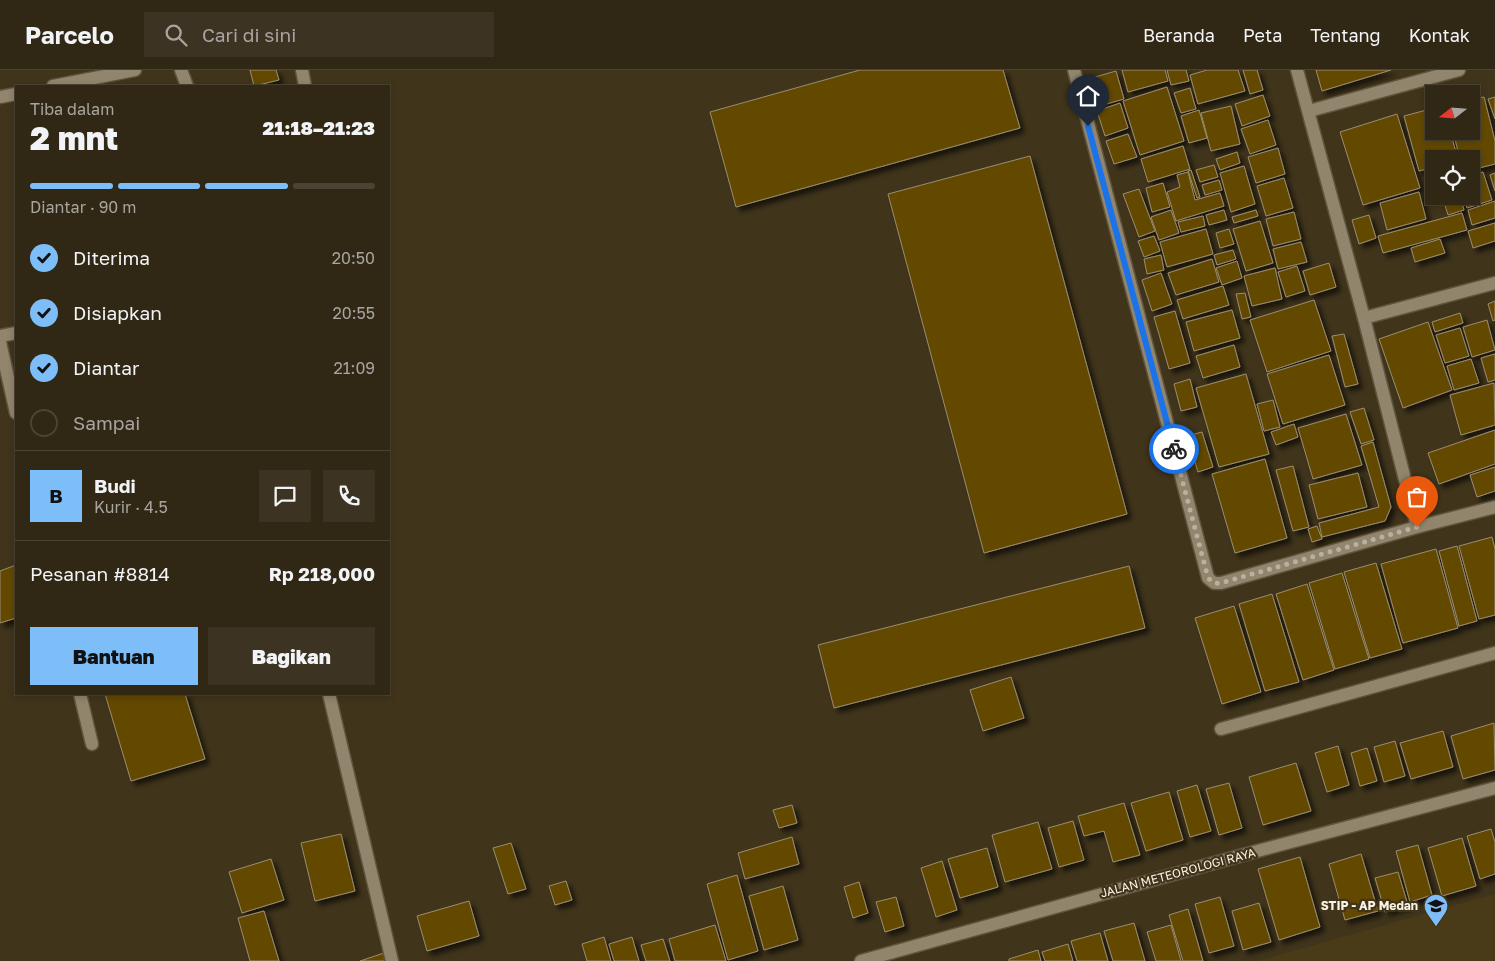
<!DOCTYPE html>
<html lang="id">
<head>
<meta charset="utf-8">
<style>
  :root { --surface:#302714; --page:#3c3322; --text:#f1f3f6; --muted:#a8a5a0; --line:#4b4434; --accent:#7dbef9 }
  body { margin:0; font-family:"Golos Text",sans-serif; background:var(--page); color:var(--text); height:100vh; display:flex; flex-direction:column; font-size:19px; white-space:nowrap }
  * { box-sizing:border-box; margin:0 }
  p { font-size:16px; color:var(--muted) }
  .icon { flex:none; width:28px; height:28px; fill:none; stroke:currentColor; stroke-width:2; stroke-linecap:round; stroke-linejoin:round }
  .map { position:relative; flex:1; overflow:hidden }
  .panel { position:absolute; left:15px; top:15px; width:375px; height:610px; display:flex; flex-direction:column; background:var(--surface); border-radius:0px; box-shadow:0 2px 8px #0003,0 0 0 1px var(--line) }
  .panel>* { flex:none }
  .needle { width:32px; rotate:253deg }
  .buttons { position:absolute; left:1425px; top:15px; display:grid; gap:10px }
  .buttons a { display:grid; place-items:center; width:55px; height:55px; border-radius:0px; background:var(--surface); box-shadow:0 2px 8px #0003,0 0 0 1px var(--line); font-size:25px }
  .pin { position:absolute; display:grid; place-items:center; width:42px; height:42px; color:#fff; margin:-51px -21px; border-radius:50% 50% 50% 0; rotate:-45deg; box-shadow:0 0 5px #0007 }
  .pin .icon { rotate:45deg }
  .courier { position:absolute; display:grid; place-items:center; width:50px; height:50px; margin:-25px; border:4px solid #1a73e8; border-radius:50%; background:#fff; color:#222; box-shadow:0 1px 6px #0007 }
  .headline em { font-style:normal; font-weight:800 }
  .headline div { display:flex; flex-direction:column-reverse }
  .headline { display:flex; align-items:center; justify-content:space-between; height:85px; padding:0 15px }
  h1 { font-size:32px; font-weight:800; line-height:38px }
  .bar { display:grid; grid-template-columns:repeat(4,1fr); gap:8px 5px; align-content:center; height:60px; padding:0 15px }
  .bar i { height:6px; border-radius:4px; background:var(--line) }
  .bar .active { background:var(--accent) }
  .bar p { grid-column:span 4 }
  .line { display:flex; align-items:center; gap:12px; padding:0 15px; border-top:1px solid var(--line) }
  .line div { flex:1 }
  .round { display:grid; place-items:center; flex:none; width:52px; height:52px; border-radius:0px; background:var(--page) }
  ol { padding:0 15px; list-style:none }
  li { display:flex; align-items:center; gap:15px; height:55px }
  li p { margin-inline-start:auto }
  li .icon { padding:5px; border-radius:50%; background:var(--accent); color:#111; stroke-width:4 }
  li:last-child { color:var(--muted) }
  li i { width:28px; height:28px; border:2px solid var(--line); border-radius:50% }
  .action { display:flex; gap:10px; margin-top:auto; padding:10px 15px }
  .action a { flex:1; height:58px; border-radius:0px; background:var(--accent); color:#111; font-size:20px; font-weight:800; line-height:58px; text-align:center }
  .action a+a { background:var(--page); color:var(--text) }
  header { display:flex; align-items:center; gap:30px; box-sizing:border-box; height:70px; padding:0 25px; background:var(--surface); border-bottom:1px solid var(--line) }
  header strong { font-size:24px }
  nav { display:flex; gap:28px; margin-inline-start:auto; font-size:18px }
  .search { width:350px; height:45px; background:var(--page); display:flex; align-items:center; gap:12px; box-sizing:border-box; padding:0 18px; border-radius:0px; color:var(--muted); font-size:19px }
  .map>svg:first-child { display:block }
  .built { fill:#493a18 }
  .building { fill:#634905; stroke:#9a8d70; filter:url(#shadow) }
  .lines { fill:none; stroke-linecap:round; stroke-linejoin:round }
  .minor-casing { stroke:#5e533b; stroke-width:15 }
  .minor { stroke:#91856d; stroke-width:12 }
  .done { stroke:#b9b09e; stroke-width:5; stroke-dasharray:0 9 }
  .route { stroke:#1a73e8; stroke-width:6 }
  .labels { text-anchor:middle; stroke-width:4.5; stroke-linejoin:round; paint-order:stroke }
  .street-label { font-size:12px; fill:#faf3e4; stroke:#40341b }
  .poi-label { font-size:12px; font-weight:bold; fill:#faf3e4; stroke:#40341b; text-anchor:end }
</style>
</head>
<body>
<header>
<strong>Parcelo</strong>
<div class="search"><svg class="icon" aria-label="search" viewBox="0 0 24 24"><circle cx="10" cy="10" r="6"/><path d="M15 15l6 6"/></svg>Cari di sini</div>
<nav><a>Beranda</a><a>Peta</a><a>Tentang</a><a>Kontak</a></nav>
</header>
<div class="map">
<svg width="1495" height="891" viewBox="0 0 1495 891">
  <defs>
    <filter id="shadow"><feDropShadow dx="4.5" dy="4.5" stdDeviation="2.5" flood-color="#0009"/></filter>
  </defs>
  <rect width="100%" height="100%" fill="#40341b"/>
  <!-- built -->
  <polygon class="built" points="1495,824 1495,891 1258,891"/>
  <!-- building -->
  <g class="building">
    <polygon points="250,0 276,0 279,10 254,16"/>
    <polygon points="860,0 1003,0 1020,58 736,137 710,42"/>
    <polygon points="1122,0 1165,0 1168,11 1128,22"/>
    <polygon points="1167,0 1186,0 1189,11 1171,15"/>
    <polygon points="1207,0 1238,0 1245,21 1198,34 1190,5"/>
    <polygon points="1243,0 1257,0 1263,20 1250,24"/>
    <polygon points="1316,0 1391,0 1322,21"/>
    <polygon points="1116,1 1124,29 1103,35 1095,7"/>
    <polygon points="1167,17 1184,71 1140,85 1123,31"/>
    <polygon points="1190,18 1196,39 1181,43 1174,23"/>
    <polygon points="1263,25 1270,46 1242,56 1235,34"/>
    <polygon points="1484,27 1495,71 1495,94 1471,100 1471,89 1460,89 1453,61 1471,61 1471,30"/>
    <polygon points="1495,27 1495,49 1488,29"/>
    <polygon points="1120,33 1128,58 1105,66 1097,41"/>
    <polygon points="1231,36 1240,74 1211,81 1201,43"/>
    <polygon points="1434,38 1434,61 1450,61 1458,89 1434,89 1434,97 1419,101 1404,46"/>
    <polygon points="1199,40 1207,68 1189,73 1181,46"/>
    <polygon points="1397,44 1420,118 1363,135 1340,62"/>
    <polygon points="1268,50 1276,75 1250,84 1241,59"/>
    <polygon points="1128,64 1137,87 1114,94 1106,71"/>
    <polygon points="1183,76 1190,99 1148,112 1141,89"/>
    <polygon points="1278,78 1285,104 1256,113 1248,87"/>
    <polygon points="1237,82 1240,93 1220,100 1216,89"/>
    <polygon points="1030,86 1127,444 984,483 888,124"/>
    <polygon points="1214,95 1218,107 1200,112 1196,100"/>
    <polygon points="1244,96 1255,134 1231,142 1220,103"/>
    <polygon points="1191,100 1200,127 1197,128 1188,101"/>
    <polygon points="1188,102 1195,130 1220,123 1224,136 1176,151 1167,122 1180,117 1177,105"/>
    <polygon points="1483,102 1492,130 1467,138 1463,126 1471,126 1471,106"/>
    <polygon points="1495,103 1495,121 1490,105"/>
    <polygon points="1284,108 1293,138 1266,146 1257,116"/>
    <polygon points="1219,110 1222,120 1205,125 1202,115"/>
    <polygon points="1163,113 1170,137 1152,142 1146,118"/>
    <polygon points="1139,119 1155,161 1139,167 1123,124"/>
    <polygon points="1419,122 1426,149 1387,160 1380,133"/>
    <polygon points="1442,126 1460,126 1464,140 1448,145"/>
    <polygon points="1495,131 1495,148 1472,155 1468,140"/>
    <polygon points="1171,140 1179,163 1159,170 1151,147"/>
    <polygon points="1224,140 1227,150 1209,155 1206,145"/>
    <polygon points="1256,140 1258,146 1234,153 1232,147"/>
    <polygon points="1294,142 1301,169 1273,176 1266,149"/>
    <polygon points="1462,143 1467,160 1383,183 1378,166"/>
    <polygon points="1369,145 1376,168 1359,174 1352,150"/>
    <polygon points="1203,146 1205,156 1181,162 1178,152"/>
    <polygon points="1260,151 1273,193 1246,201 1233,159"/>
    <polygon points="1495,153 1495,171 1473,178 1468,161"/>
    <polygon points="1206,159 1213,184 1167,197 1160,172"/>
    <polygon points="1229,159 1234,174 1220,178 1216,163"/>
    <polygon points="1154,166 1160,181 1144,187 1138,171"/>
    <polygon points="1440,169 1445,183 1415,192 1411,178"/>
    <polygon points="1301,172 1307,192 1278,199 1273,179"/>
    <polygon points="1233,180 1236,189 1217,195 1214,185"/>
    <polygon points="1161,185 1164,200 1147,204 1144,189"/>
    <polygon points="1212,189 1219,212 1176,225 1168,203"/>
    <polygon points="1237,191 1242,208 1222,215 1216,198"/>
    <polygon points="1329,193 1336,217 1310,225 1303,201"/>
    <polygon points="1297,196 1305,221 1286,227 1278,202"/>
    <polygon points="1275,198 1282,229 1252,236 1244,206"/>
    <polygon points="1161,203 1172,234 1152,241 1142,210"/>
    <polygon points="1223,216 1229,235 1183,249 1177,230"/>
    <polygon points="1245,223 1251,247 1242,249 1236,224"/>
    <polygon points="1314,230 1331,281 1267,302 1250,250"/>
    <polygon points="1495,231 1495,250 1493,251 1488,234"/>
    <polygon points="1232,240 1240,268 1194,281 1186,252"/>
    <polygon points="1175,241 1190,293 1169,299 1154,247"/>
    <polygon points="1460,243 1463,253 1435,262 1432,252"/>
    <polygon points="1487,250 1495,280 1472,287 1463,257"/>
    <polygon points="1428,252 1452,320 1403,338 1379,269"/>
    <polygon points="1460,258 1469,286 1445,293 1436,265"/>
    <polygon points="1344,264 1358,314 1345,317 1332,266"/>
    <polygon points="1234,275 1240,297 1203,308 1196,286"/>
    <polygon points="1495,284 1495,310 1488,312 1481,288"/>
    <polygon points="1329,285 1345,335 1283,354 1267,304"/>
    <polygon points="1471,289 1479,313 1454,320 1447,296"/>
    <polygon points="1246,304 1269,384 1219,397 1196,318"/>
    <polygon points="1190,309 1197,337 1181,341 1174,314"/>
    <polygon points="1494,313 1495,355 1461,365 1450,325"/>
    <polygon points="1273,330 1280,357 1264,361 1257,334"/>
    <polygon points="1364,338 1374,370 1361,374 1350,342"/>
    <polygon points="1346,344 1362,395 1313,409 1298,358"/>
    <polygon points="1294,354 1298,367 1276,375 1271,362"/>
    <polygon points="1495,360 1495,394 1439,414 1428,383"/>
    <polygon points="1202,362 1213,397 1198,402 1187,366"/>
    <polygon points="1373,372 1391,437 1385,451 1322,467 1319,453 1379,437 1361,376"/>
    <polygon points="1265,389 1287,468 1235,483 1212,404"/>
    <polygon points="1293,396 1309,457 1293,461 1276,400"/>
    <polygon points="1495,397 1495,421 1477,427 1470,405"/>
    <polygon points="1358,403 1367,437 1318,449 1309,415"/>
    <polygon points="1317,456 1322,469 1312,472 1308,459"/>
    <polygon points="1492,467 1495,479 1495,545 1479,549 1459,476"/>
    <polygon points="1457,476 1477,551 1459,556 1439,481"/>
    <polygon points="1436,479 1458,558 1403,573 1381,494"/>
    <polygon points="1376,493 1402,579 1370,588 1344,502"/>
    <polygon points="16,495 16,548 0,553 0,501"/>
    <polygon points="1129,496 1145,558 834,638 818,575"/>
    <polygon points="1342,503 1369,589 1335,599 1309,513"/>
    <polygon points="1307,514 1334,600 1303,610 1276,524"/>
    <polygon points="1272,524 1299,612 1265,621 1239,534"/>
    <polygon points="1234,536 1261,622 1222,634 1195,548"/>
    <polygon points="1011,607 1024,648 983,661 970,620"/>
    <polygon points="105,624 185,624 205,689 131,711"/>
    <polygon points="1494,653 1495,700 1463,709 1451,666"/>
    <polygon points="1443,661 1453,697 1411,709 1400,673"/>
    <polygon points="1395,671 1405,706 1384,712 1374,677"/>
    <polygon points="1338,676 1349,715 1327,722 1315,683"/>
    <polygon points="1367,678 1377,711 1360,716 1351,683"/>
    <polygon points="1296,693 1311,741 1263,755 1249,707"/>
    <polygon points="1229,713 1242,758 1219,765 1206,719"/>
    <polygon points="1197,715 1211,761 1190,767 1177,721"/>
    <polygon points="1169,722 1183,770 1146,781 1131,733"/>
    <polygon points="1124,733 1140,785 1113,792 1104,761 1084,766 1078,746"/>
    <polygon points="792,735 797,753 779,758 773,740"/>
    <polygon points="1073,751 1084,790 1059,797 1048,758"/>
    <polygon points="1038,752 1052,799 1005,812 992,765"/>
    <polygon points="1491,759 1495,772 1495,804 1480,809 1467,766"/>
    <polygon points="341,764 355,821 315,831 301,773"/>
    <polygon points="792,767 799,794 745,809 738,783"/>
    <polygon points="1462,768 1476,816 1442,826 1428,778"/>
    <polygon points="511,773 526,819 508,824 493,778"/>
    <polygon points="1418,775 1432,825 1410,832 1396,781"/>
    <polygon points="987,778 998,817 960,828 948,789"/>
    <polygon points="1361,784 1378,841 1345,850 1329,794"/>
    <polygon points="1300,787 1320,857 1279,870 1258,799"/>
    <polygon points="271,789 284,830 242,843 229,802"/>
    <polygon points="942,791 957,840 936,847 921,798"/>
    <polygon points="1398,802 1408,835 1385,842 1375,808"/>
    <polygon points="737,805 758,881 728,890 707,814"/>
    <polygon points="566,811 572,830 555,835 549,816"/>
    <polygon points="859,812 868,843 853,848 844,817"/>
    <polygon points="783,816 798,870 764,880 749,826"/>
    <polygon points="896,827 904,856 885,862 876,832"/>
    <polygon points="1220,827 1234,876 1209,883 1195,834"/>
    <polygon points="469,831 479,866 427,881 417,846"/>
    <polygon points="1259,833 1271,872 1243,880 1232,841"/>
    <polygon points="1188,839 1203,891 1183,891 1169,845"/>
    <polygon points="264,841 279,891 250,891 238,848"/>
    <polygon points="1134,853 1145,891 1113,891 1104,861"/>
    <polygon points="715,855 726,891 675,891 669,869"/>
    <polygon points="1171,855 1181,891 1156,891 1147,862"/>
    <polygon points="1100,863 1108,891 1077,891 1071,871"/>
    <polygon points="604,867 611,891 587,891 582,874"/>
    <polygon points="632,867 639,891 614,891 609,874"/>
    <polygon points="663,869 670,891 646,891 641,875"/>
    <polygon points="1068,874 1073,891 1045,891 1042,882"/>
    <polygon points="1038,880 1041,891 1009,891 1009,889"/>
    <polygon points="384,883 387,891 360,891"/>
  </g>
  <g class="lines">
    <defs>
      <g id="minor">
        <polyline points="181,0 187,16"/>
        <polyline points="302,0 305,16"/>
        <polyline points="1074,0 1208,508 1214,513 1221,513 1417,457 1495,437"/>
        <polyline points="1297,0 1364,248 1417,457"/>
        <polyline points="53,16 135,0"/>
        <polyline points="0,27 16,24"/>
        <polyline points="1309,41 1459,0"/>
        <polyline points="1364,248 1495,213"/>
        <polyline points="0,266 16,263"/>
        <polyline points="0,272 16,343"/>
        <polyline points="80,624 92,674"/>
        <polyline points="329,624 392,891"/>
        <polyline points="1221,659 1495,583"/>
        <polyline points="861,891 1261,780 1495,718"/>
      </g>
    </defs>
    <!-- minor casing -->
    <use href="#minor" class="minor-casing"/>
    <!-- minor -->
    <use href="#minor" class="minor"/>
  </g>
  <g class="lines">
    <!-- done -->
    <path class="done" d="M1174,379L1207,504C1209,511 1214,514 1221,513L1417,457"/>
    <!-- route -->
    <polyline class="route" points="1088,56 1174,379"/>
  </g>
  <!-- icons -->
  <defs>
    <symbol id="university-pin" viewBox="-11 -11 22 30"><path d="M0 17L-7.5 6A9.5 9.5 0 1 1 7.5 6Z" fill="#7dbef9" stroke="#40341b"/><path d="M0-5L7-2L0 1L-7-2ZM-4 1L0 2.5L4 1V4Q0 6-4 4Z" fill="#111"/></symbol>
  </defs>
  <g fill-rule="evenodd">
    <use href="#university-pin" x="1422" y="822" width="28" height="38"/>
  </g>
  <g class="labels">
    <!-- street labels -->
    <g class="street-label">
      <text transform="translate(1178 803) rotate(-15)" y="4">JALAN METEOROLOGI RAYA</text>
    </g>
    <!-- poi labels -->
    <g class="poi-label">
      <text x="1418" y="840">STIP - AP Medan</text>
    </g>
  </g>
</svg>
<div class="buttons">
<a><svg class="needle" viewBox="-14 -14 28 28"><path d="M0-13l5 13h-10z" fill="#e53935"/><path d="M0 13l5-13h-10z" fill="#a8a5a0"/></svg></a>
<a><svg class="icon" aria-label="locate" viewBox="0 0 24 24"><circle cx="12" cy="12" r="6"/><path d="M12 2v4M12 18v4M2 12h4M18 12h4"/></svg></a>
</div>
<div class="pin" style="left:1417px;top:457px;background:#ea580c"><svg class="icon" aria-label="bag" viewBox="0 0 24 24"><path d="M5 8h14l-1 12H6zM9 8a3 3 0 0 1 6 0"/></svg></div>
<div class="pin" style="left:1088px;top:56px;background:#1f2937"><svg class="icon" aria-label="home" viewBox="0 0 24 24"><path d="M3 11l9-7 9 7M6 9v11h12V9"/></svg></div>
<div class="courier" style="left:1174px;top:379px"><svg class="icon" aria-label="bike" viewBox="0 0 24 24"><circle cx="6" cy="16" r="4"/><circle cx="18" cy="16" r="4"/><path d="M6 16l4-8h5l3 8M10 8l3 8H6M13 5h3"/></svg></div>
<section class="panel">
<div class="headline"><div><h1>2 mnt</h1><p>Tiba dalam</p></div><em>21:18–21:23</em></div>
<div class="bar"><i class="active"></i><i class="active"></i><i class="active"></i><i></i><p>Diantar · 90 m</p></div>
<ol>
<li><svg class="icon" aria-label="check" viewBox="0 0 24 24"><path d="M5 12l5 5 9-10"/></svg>Diterima<p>20:50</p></li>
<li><svg class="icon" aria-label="check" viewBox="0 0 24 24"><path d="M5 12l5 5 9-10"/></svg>Disiapkan<p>20:55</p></li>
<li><svg class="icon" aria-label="check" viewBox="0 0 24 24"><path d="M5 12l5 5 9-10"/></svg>Diantar<p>21:09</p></li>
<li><i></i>Sampai</li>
</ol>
<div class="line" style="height:90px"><b class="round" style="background:var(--accent);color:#111">B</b><div><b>Budi</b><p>Kurir · 4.5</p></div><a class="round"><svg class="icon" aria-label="chat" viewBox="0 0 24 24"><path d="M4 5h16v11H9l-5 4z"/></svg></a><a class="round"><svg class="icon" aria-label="phone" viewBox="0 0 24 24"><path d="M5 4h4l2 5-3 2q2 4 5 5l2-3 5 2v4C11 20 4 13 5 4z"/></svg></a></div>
<div class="line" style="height:65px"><div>Pesanan #8814</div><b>Rp 218,000</b></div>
<div class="action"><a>Bantuan</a><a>Bagikan</a></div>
</section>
</div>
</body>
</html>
